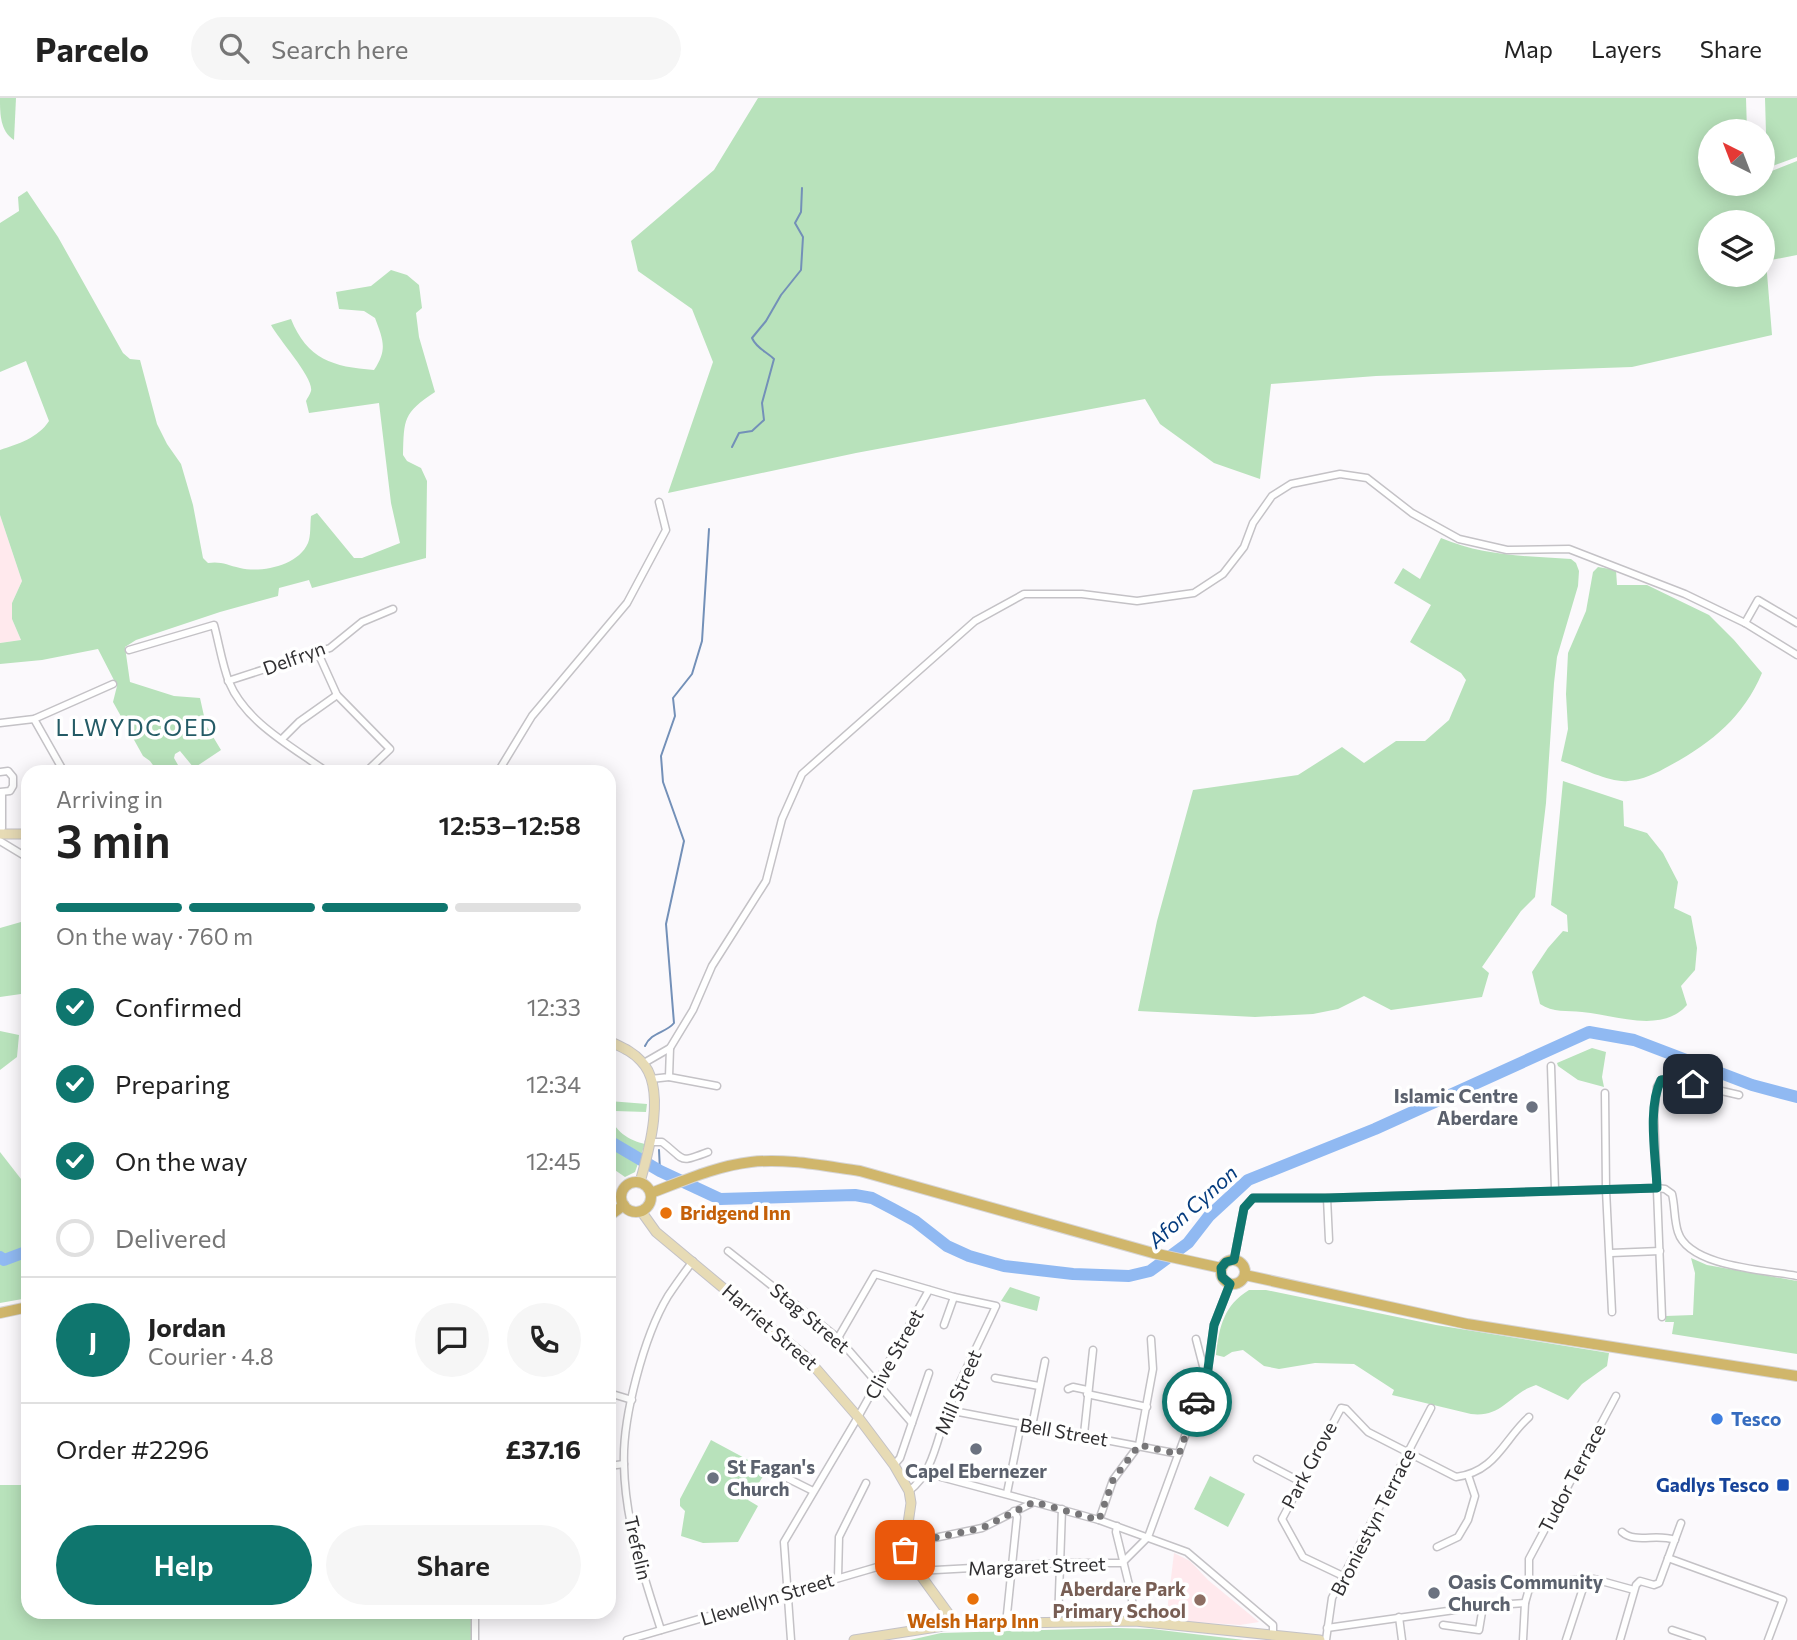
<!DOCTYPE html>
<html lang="en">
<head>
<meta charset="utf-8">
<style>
  :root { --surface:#fff; --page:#f6f6f6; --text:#222; --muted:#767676; --line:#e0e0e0; --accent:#0f766e }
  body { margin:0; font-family:Commissioner,sans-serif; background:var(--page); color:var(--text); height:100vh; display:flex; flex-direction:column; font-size:26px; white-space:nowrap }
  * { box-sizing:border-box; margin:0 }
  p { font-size:23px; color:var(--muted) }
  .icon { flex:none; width:38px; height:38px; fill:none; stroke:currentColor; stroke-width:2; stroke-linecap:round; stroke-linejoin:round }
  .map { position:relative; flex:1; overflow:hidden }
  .panel { position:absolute; left:21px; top:667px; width:595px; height:854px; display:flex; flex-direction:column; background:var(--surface); border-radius:21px; box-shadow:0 4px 18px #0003 }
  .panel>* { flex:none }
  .needle { width:46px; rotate:318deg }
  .fabs { position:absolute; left:1698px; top:21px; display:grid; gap:14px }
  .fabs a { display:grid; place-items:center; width:77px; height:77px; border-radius:50%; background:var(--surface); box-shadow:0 4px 18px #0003; font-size:35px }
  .pin { position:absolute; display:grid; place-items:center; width:60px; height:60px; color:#fff; margin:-30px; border-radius:14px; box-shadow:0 4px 10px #0006 }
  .courier { position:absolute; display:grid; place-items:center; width:70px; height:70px; margin:-35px; border:5px solid #0f766e; border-radius:50%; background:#fff; color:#222; box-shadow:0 2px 9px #0007 }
  .summary em { font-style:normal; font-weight:600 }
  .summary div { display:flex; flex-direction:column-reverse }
  .summary { display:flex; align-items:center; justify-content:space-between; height:119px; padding:0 35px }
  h1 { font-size:46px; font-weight:600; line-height:52px }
  .bar { display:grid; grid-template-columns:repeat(4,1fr); gap:10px 7px; align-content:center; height:84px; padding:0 35px }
  .bar i { height:9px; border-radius:5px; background:var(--line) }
  .bar .selected { background:var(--accent) }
  .bar p { grid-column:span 4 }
  .line { display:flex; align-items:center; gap:18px; padding:0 35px; border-top:2px solid var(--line) }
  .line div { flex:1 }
  .round { display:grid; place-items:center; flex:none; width:74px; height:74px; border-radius:37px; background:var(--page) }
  ol { padding:0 35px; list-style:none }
  li { display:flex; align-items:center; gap:21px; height:77px }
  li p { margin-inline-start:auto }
  li .icon { padding:7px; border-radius:50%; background:var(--accent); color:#fff; stroke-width:4 }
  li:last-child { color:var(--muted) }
  li i { width:38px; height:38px; border:4px solid var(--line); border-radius:50% }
  .button { display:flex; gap:14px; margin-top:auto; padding:14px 35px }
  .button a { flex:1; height:80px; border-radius:42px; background:var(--accent); color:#fff; font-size:28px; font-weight:600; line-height:80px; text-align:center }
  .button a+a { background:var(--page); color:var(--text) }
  header { display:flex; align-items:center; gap:42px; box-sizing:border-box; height:98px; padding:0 35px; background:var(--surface); border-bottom:2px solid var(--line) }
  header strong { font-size:33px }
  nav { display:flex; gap:38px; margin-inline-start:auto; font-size:24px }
  .search { width:490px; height:63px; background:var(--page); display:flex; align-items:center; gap:18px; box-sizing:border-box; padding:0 24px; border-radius:38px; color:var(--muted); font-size:26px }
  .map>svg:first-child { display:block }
  .education { fill:#ffe9ed }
  .green { fill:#b8e2bb; fill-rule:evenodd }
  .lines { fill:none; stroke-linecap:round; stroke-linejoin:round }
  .stream { stroke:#7390b8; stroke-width:2 }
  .river { stroke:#90b9f2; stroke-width:12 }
  .street-casing { stroke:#c4c2c6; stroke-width:9 }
  .secondary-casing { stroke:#c4c2c6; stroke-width:11 }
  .primary-casing { stroke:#d6d5d6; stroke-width:12 }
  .street { stroke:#fff; stroke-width:6 }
  .secondary { stroke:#e7dbb5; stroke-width:9 }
  .primary { stroke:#d0b66b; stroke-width:10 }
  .done { stroke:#777678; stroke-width:7; stroke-dasharray:0 12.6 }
  .route { stroke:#0f766e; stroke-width:9 }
  .worship-dot { fill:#6b7280; stroke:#fff; stroke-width:2.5 }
  .food-dot { fill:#e8710a; stroke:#fff; stroke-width:2.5 }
  .shop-dot { fill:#3f7fe0; stroke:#fff; stroke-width:2.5 }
  .transit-dot { fill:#1a4fb4; stroke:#fff; stroke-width:2.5 }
  .education-dot { fill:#8d6e63; stroke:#fff; stroke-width:2.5 }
  .labels { text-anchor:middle; stroke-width:7; stroke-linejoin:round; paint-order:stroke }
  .street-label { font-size:19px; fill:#302f31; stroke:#fff }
  .worship-label { font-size:19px; font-weight:bold; fill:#5b616d; stroke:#fff; text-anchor:start }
  .food-label { font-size:19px; font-weight:bold; fill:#c56008; stroke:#fff; text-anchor:start }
  .shop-label { font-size:19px; font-weight:bold; fill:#366cbe; stroke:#fff; text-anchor:start }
  .transit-label { font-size:19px; font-weight:bold; fill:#164399; stroke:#fff; text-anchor:end }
  .education-label { font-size:19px; font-weight:bold; fill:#785e54; stroke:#fff; text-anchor:end }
  .water-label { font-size:21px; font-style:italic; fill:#053c7e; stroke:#fff }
  .quarter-label { font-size:23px; letter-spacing:2px; fill:#245b66; stroke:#fff }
</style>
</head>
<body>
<header>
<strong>Parcelo</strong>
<div class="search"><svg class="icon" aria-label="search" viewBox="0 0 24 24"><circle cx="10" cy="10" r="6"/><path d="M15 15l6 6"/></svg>Search here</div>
<nav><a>Map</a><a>Layers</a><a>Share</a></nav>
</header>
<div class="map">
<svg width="1797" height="1542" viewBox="0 0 1797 1542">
  <rect width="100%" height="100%" fill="#fbf9fc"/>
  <!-- education -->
  <g class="education">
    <polygon points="0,417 22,483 12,505 12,521 21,542 0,545"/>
    <polygon points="1174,1455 1190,1463 1208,1482 1259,1524 1240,1527 1166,1522"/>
  </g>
  <!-- green -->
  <g class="green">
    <path d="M0,0H16L14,42C0,33 0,16 0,0Z"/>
    <path d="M758,0H1746L1747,33H1710V86H1762V57L1764,76L1797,63V157L1766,163L1772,237L1632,269L1376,278L1271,286L1260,381L1214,365L1160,326L1145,301L856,355L668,395L713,264L692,211L638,173L631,143L714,72ZM1710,124H1762V133H1766L1765,145L1762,146V177H1710Z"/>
    <polygon points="1765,0 1797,0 1797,59 1767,70"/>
    <path d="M27,93L58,139L123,255L130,261L140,262L157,326L167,346L181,366L193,407L203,460L208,465C221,463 227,467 240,470C261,475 298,468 308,445C311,438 310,426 311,418L317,415L354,460H362L400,445L391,405L379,305L309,315L306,303C307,300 310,297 311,293C314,280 279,242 271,227L291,221C307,261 333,269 374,272C388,251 383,242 375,220L364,213L339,211L336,194L371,188L391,172L407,177L419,187L422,210L416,215L419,239L435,294C403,315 404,321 403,357L407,363L421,370L427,383L426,460L312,490L309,482L279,490L278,498L220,514L136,542L125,549L130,584L174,598L200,600L206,627L221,652L194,670L180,653L175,656L174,660L182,674H158L150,663L143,658L113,604L117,588L98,551L42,562L0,566V545L21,542L12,521V505L22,483L0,417V352C18,346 38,340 49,323L26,263L0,274V125L19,113L18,99Z"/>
    <path d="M1441,440C1483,458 1526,458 1571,461L1576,465L1579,473L1578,488L1557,559L1554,585L1546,705L1535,799L1521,813L1482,869L1489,875L1482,899L1391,912L1364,898L1338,911L1313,916L1255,919L1138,913L1157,823L1193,692L1298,677L1342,649L1364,665L1396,643H1425L1449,622L1466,582L1461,575L1410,544L1431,507L1394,485L1403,470L1420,481Z"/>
    <path d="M1598,469L1616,472L1617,487H1647L1709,517L1734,542L1762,575C1743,620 1710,646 1669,668C1657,675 1642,682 1628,683C1610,685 1579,669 1561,663L1568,631L1566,596L1568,555L1586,513L1593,474Z"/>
    <path d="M1563,683L1623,703L1624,728L1647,735L1663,755L1678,784L1674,810L1691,818L1697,850L1695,872L1681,888L1687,907C1662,936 1615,917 1582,914C1567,912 1553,915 1540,906L1532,874L1548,850L1563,833L1568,834L1567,817L1551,807Z"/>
    <polygon points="28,822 28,895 0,899 0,830"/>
    <polygon points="0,933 19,937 17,959 0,972"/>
    <polygon points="1592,950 1606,954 1602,979 1604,989 1578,982 1558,968 1557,965"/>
    <path d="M609,1003L647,1006L646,1014L615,1013L611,1016C612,1032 630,1043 645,1046L635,1074L625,1079L609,1068Z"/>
    <polygon points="0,1054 28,1090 28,1200 0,1205"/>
    <polygon points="1691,1160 1707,1167 1797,1183 1797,1256 1672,1236 1674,1224 1665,1224 1666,1218 1693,1217 1695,1175"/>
    <polygon points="1010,1189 1040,1199 1037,1213 1001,1203"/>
    <path d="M1249,1192H1266L1436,1227L1609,1255L1607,1268L1582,1286L1568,1302L1536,1287C1510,1295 1503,1320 1471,1316L1392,1297L1394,1292L1354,1266L1315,1265L1279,1271L1264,1268L1243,1252L1232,1254L1224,1259L1216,1257C1219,1229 1224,1207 1249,1192Z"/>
    <polygon points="711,1342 767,1372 748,1402 758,1408 738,1444 703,1445 681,1438 685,1413 680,1408 680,1401"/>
    <polygon points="1210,1378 1245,1396 1228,1429 1194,1411"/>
    <polygon points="0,1387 28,1387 28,1514 471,1514 471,1542 0,1542"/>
    <polygon points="1117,1530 1152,1531 1244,1542 910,1542 941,1535"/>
  </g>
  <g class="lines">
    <!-- stream -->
    <g class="stream">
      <path d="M732,349L739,335L752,333L764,322L762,305L774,261C766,253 757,251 752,240L766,223L781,197L801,172L803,139L795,125L801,114L802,90"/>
      <path d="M645,948C651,934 666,935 674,925L666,826L684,743L663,684L661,658L675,618L673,600L692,576L702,543L709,431"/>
      <polyline points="659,1052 660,1073"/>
    </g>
    <!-- river -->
    <g class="river">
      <polyline points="609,1043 660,1073 720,1101 855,1097 872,1100 893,1111 915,1123 947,1148 969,1158 1004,1168 1073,1176 1129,1178 1150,1173 1188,1145 1209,1118 1248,1082 1375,1031 1589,934 1634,942 1752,987 1797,999"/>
      <polyline points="0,1159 4,1162 28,1153"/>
    </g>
    <defs>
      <g id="street">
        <polyline points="1745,525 1758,502 1797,525"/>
        <path d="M129,552L214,527C219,545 222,566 229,584C246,625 293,649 327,674"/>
        <polyline points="318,555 337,597 390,651 366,674"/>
        <polyline points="228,583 330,550 362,524 393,511"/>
        <polyline points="34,621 64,674"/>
        <polyline points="0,625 34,621 113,586"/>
        <polyline points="282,641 299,624 337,597"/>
        <polyline points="0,674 8,673 13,679 13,688 10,693 0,694"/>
        <polyline points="498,674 532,618 627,505 666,432 659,404"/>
        <polyline points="0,734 2,730 2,695"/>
        <polyline points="0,743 28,760"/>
        <polyline points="644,965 670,950 693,912 712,868 766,783 782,721 802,676 975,523 1024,496 1082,496 1137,503 1194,495 1223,476 1244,449 1253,425 1272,398 1291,386 1340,376 1367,380 1412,415 1459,441 1507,452 1569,451 1685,496 1745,525 1797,557"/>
        <polyline points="1551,968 1555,1091"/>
        <polyline points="669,979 717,988"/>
        <polyline points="609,980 610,979"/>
        <polyline points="651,981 669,979 670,950"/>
        <polyline points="1605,995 1606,1092 1612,1214"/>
        <path d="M649,1044H662C686,1062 677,1066 708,1054"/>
        <polyline points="1327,1100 1329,1142"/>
        <polyline points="728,1153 838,1240 912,1325"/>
        <polyline points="1611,1155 1660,1153"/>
        <path d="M1234,1162L1244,1110L1253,1100H1327L1657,1090L1665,1091L1672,1096C1675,1108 1674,1122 1678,1134C1689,1169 1766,1172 1797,1178"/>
        <polyline points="1662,1219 1654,1016 1657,989 1661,982 1670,981 1739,997"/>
        <polyline points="944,1227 954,1199"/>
        <path d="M838,1240L875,1176L954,1199L996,1208C980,1243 962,1277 948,1312C937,1339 934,1374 909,1393"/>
        <polyline points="1196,1241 1203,1268 1208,1270"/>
        <polyline points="995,1280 1039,1288"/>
        <polyline points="1068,1291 1073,1289 1087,1292"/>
        <polyline points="609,1295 632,1302"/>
        <polyline points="1087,1296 1147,1309"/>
        <polyline points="948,1312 1179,1356"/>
        <polyline points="1032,1328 1045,1263"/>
        <polyline points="1084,1336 1093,1252"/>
        <polyline points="1257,1361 1301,1384"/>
        <polyline points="894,1367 900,1360 929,1275"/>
        <polyline points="609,1368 624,1366"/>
        <polyline points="767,1370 813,1393"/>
        <polyline points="926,1375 1034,1404"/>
        <polyline points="1007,1395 1021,1326"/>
        <polyline points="1099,1422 1113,1382 1139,1347 1153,1271 1151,1241"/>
        <polyline points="1117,1428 1116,1434 1131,1495 1135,1523"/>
        <path d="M1622,1434C1636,1446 1656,1435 1675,1442"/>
        <polyline points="905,1446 982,1430 1034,1404 1099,1422 1187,1454 1273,1527 1273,1538"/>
        <polyline points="1437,1449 1458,1439 1468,1422 1475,1398 1468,1377"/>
        <polyline points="1668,1460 1783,1502 1768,1542"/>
        <polyline points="917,1473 1061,1465 1122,1465 1148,1439 1207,1278 1214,1227 1230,1186"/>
        <path d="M1343,1478L1303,1459L1282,1421L1341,1310L1346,1311L1368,1334L1456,1379C1496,1374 1504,1341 1529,1319"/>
        <polyline points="838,1480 839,1439 866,1385"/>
        <polyline points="1529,1491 1559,1483 1594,1481 1634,1492"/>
        <polyline points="475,1514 475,1542"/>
        <polyline points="1399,1519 1402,1542"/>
        <polyline points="1058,1524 1062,1411"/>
        <polyline points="1006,1526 1017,1419 1014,1413"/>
        <polyline points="1443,1527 1479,1532 1483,1508"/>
        <polyline points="1327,1530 1483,1508 1525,1505"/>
        <path d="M661,1532C644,1479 625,1424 624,1367C622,1320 644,1238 668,1198C676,1186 684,1175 693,1163"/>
        <polyline points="1672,1532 1702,1542"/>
        <polyline points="627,1542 908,1460"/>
        <polyline points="791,1542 784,1444 858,1319 929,1192"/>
        <polyline points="1326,1542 1332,1500 1431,1310"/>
        <polyline points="1523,1542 1525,1505 1529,1491 1529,1461 1616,1298"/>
        <polyline points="1566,1542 1586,1481"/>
        <polyline points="1620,1542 1636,1487 1640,1483 1654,1487 1659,1485 1681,1425"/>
      </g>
      <g id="secondary">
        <polyline points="0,736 28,736"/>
        <path d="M609,943C621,949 632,953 641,963C667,989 649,1053 640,1084"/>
        <polyline points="641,1113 656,1134 806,1259 858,1319 894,1367 909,1393 911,1405 905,1446 908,1460 956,1526"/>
        <polyline points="854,1542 956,1526 1135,1523 1320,1542"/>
      </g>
      <g id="primary">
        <circle cx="636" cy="1099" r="15"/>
        <path d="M651,1095C683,1083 716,1068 751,1064C787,1060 824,1068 860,1073L1153,1155L1221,1170"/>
        <polyline points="609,1118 624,1107"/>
        <circle cx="1233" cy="1174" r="12"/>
        <polyline points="1245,1177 1467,1226 1797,1278"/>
        <polyline points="0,1215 28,1209"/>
      </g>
    </defs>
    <!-- street casing -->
    <use href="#street" class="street-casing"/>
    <!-- secondary casing -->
    <use href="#secondary" class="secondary-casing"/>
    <!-- primary casing -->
    <use href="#primary" class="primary-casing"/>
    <!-- street -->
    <use href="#street" class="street"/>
    <!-- secondary -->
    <use href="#secondary" class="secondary"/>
    <!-- primary -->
    <use href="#primary" class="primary"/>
  </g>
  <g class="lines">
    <!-- done -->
    <polyline class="done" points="905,1452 905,1446 982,1430 1034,1404 1099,1422 1113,1382 1139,1347 1179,1356 1197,1304"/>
    <!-- route -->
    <path class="route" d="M1197,1304L1207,1278L1214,1227L1230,1186L1222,1179L1221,1170L1226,1164L1234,1162L1244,1110L1253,1100H1327L1657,1090C1656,1059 1647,1010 1661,982L1670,981L1693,986"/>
  </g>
  <!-- markers -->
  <g class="worship-dot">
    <circle cx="1532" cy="1009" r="7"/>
    <circle cx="976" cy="1351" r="7"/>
    <circle cx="713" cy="1380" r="7"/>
    <circle cx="1434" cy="1495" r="7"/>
  </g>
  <g class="food-dot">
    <circle cx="666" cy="1115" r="7"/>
    <circle cx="973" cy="1501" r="7"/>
  </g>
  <circle class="shop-dot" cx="1717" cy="1321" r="7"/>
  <rect class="transit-dot" x="1776" y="1380" width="14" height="14" rx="3.5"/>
  <circle class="education-dot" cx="1200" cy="1502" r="7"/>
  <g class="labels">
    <!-- street labels -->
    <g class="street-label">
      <text transform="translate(294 560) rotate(-20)" y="7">Delfryn</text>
      <text transform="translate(810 1220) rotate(40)" y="7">Stag Street</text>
      <text transform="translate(770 1229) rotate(41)" y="7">Harriet Street</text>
      <text transform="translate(894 1256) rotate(-61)" y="7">Clive Street</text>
      <text transform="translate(958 1294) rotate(-67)" y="7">Mill Street</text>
      <text transform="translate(1064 1334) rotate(10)" y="7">Bell Street</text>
      <text transform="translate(1309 1367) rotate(-62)" y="7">Park Grove</text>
      <text transform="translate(1572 1380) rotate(-62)" y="7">Tudor Terrace</text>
      <text transform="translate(1373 1424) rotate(-63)" y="7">Broniestyn Terrace</text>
      <text transform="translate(638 1450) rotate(77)" y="7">Trefelin</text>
      <text transform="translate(1037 1468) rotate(-2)" y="7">Margaret Street</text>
      <text transform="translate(767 1501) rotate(-17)" y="7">Llewellyn Street</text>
    </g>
    <!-- worship labels -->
    <g class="worship-label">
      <text x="1518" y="1005" text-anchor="end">Islamic Centre<tspan x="1518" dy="22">Aberdare</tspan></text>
      <text x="727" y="1376">St Fagan's<tspan x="727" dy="22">Church</tspan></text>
      <text x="976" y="1380" text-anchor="middle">Capel Ebernezer</text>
      <text x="1448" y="1491">Oasis Community<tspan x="1448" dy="22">Church</tspan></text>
    </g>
    <!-- food labels -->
    <g class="food-label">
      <text x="680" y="1122">Bridgend Inn</text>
      <text x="973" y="1530" text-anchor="middle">Welsh Harp Inn</text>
    </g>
    <!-- shop labels -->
    <g class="shop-label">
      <text x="1731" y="1328">Tesco</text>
    </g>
    <!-- transit labels -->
    <g class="transit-label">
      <text x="1769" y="1394">Gadlys Tesco</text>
    </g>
    <!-- education labels -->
    <g class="education-label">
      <text x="1186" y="1498">Aberdare Park<tspan x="1186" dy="22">Primary School</tspan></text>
    </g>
    <!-- water labels -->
    <g class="water-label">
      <text transform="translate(1193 1109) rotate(-42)" y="7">Afon Cynon</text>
    </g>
    <!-- quarter labels -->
    <g class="quarter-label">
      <text x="137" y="638">LLWYDCOED</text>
    </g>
  </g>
</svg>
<div class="fabs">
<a><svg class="needle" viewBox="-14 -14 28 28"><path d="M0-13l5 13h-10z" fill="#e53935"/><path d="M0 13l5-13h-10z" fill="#767676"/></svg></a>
<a><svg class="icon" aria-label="layers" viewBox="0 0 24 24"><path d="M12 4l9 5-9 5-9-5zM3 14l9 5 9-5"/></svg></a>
</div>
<div class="pin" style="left:905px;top:1452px;background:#ea580c"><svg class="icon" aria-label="bag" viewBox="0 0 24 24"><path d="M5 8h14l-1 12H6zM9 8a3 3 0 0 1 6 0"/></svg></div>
<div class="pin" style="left:1693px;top:986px;background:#1f2937"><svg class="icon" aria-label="home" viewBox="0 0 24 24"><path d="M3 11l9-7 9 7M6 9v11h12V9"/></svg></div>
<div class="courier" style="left:1197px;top:1304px"><svg class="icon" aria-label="car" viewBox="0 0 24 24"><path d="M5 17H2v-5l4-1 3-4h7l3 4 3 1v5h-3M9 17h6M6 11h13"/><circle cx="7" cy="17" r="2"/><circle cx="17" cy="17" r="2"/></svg></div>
<section class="panel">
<div class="summary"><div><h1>3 min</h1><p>Arriving in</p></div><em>12:53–12:58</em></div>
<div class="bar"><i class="selected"></i><i class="selected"></i><i class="selected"></i><i></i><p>On the way · 760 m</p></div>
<ol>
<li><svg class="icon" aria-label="check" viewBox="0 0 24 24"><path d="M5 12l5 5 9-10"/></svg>Confirmed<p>12:33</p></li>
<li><svg class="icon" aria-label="check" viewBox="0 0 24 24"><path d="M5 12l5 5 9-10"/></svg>Preparing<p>12:34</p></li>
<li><svg class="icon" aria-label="check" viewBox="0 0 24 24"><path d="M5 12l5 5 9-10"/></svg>On the way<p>12:45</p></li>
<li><i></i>Delivered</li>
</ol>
<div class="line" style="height:126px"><b class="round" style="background:var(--accent);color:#fff">J</b><div><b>Jordan</b><p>Courier · 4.8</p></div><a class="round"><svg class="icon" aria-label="chat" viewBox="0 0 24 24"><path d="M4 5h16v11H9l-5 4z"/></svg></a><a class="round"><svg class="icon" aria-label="phone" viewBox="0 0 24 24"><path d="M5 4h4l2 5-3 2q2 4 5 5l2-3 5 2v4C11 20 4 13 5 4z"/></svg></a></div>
<div class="line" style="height:91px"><div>Order #2296</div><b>£37.16</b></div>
<div class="button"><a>Help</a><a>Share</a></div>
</section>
</div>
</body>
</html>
